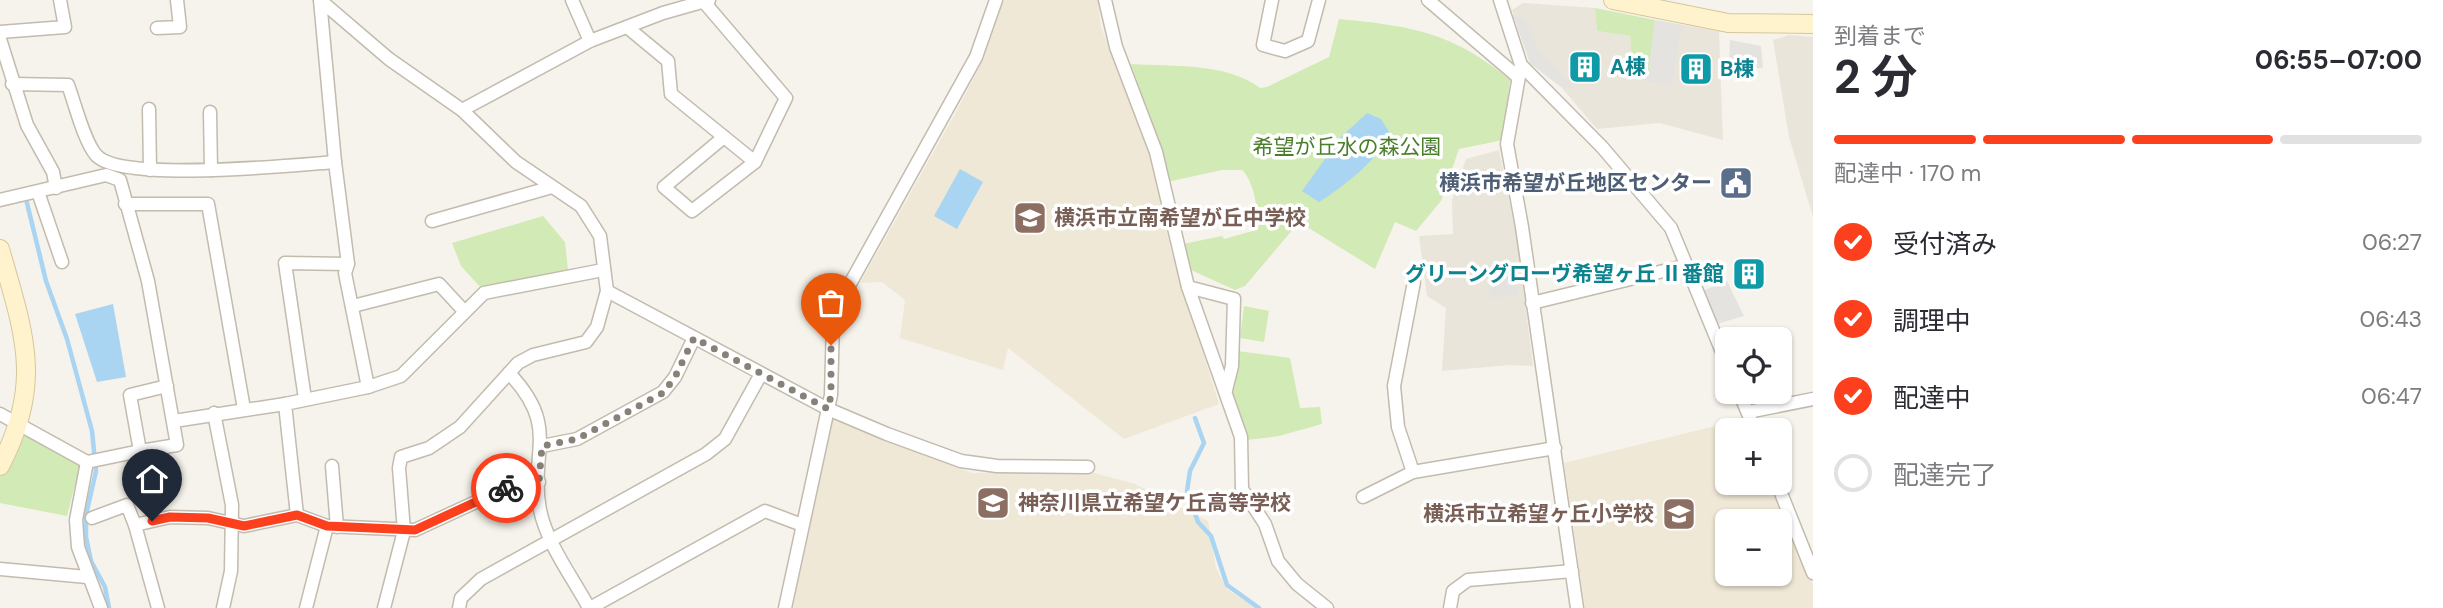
<!DOCTYPE html>
<html lang="ja">
<head>
<meta charset="utf-8">
<style>
  :root { --surface:#fff; --page:#f2f2f3; --text:#2b2b33; --muted:#7c7c81; --line:#e1e1e2; --accent:#fc3f1d }
  body { margin:0; font-family:"DM Sans","Noto Sans JP",sans-serif; background:var(--page); color:var(--text); height:100vh; display:flex; flex-direction:column; font-size:26px; white-space:nowrap }
  * { box-sizing:border-box; margin:0 }
  p { font-size:23px; color:var(--muted) }
  .icon { flex:none; width:38px; height:38px; fill:none; stroke:currentColor; stroke-width:2; stroke-linecap:round; stroke-linejoin:round }
  .map { position:relative; flex:1; overflow:hidden }
  .drawer { display:flex; flex-direction:column; background:var(--surface); width:630px }
  .drawer>* { flex:none }
  .controls { position:absolute; left:1715px; top:327px; display:grid; gap:14px }
  .controls a { display:grid; place-items:center; width:77px; height:77px; border-radius:10px; background:var(--surface); box-shadow:0 2px 5px #0004; font-size:35px }
  .pin { position:absolute; display:grid; place-items:center; width:60px; height:60px; color:#fff; margin:-72px -30px; border-radius:50% 50% 50% 0; rotate:-45deg; box-shadow:0 0 7px #0007 }
  .pin .icon { rotate:45deg }
  .courier { position:absolute; display:grid; place-items:center; width:70px; height:70px; margin:-35px; border:5px solid #fc3f1d; border-radius:50%; background:#fff; color:#222; box-shadow:0 2px 9px #0007 }
  .summary em { font-style:normal; font-weight:700 }
  .summary div { display:flex; flex-direction:column-reverse }
  .summary { display:flex; align-items:center; justify-content:space-between; height:119px; padding:0 21px }
  h1 { font-size:46px; font-weight:700; line-height:52px }
  .bar { display:grid; grid-template-columns:repeat(4,1fr); gap:10px 7px; align-content:center; height:84px; padding:0 21px }
  .bar i { height:9px; border-radius:5px; background:var(--line) }
  .bar .on { background:var(--accent) }
  .bar p { grid-column:span 4 }
  ol { padding:0 21px; list-style:none }
  li { display:flex; align-items:center; gap:21px; height:77px }
  li p { margin-inline-start:auto }
  li .icon { padding:7px; border-radius:50%; background:var(--accent); color:#fff; stroke-width:4 }
  li:last-child { color:var(--muted) }
  li i { width:38px; height:38px; border:4px solid var(--line); border-radius:50% }
  main { display:flex; flex:1; min-height:0 }
  .map>svg:first-child { display:block }
  .residential { fill:#eae5da }
  .education { fill:#efe8d6; fill-rule:evenodd }
  .green { fill:#d2eab5 }
  .parking { fill:#e5e3e0 }
  .water { fill:#a9d4f2 }
  .lines { fill:none; stroke-linecap:round; stroke-linejoin:round }
  .stream { stroke:#a9d4f2; stroke-width:4.5 }
  .street-casing { stroke:#c2bbae; stroke-width:15 }
  .secondary-casing { stroke:#d6c79b; stroke-width:20 }
  .street { stroke:#fff; stroke-width:12 }
  .secondary { stroke:#fff3cd; stroke-width:18 }
  .done { stroke:#878178; stroke-width:7; stroke-dasharray:0 12.6 }
  .route { stroke:#fc3f1d; stroke-width:9 }
  .labels { text-anchor:middle; stroke-width:7; stroke-linejoin:round; paint-order:stroke }
  .culture-label { font-size:21px; font-weight:bold; fill:#0d838f; stroke:#fff; text-anchor:start }
  .park-label { font-size:21px; fill:#4a7f2a; stroke:#fff }
  .service-label { font-size:21px; font-weight:bold; fill:#4e5e75; stroke:#fff; text-anchor:end }
  .education-label { font-size:21px; font-weight:bold; fill:#785e54; stroke:#fff; text-anchor:start }
</style>
</head>
<body>
<main>
<div class="map">
<svg width="1813" height="608" viewBox="0 0 1813 608">
  <rect width="100%" height="100%" fill="#f6f3ec"/>
  <!-- residential -->
  <g class="residential">
    <polygon points="1523,3 1595,8 1597,31 1630,36 1633,70 1649,70 1655,20 1719,31 1723,140 1659,123 1597,129 1561,87 1530,63 1512,10"/>
    <polygon points="1789,35 1813,37 1813,217 1789,137 1773,40"/>
    <polygon points="1499,150 1517,239 1533,366 1510,365 1442,371 1446,308 1427,296 1419,236 1453,234 1452,200 1466,159"/>
  </g>
  <!-- education -->
  <g class="education">
    <polygon points="1004,0 1098,0 1101,27 1149,153 1171,250 1219,404 1124,439 1008,348 1003,370 900,338 905,300 882,282 860,283 956,112 983,60"/>
    <polygon points="833,417 972,473 1087,471 1135,484 1208,521 1216,568 1227,589 1256,608 793,608"/>
    <path d="M1748,418L1753,430H1727V483H1773L1813,585V608H1585L1564,463ZM1727,522H1780V574H1727Z"/>
  </g>
  <!-- green -->
  <g class="green">
    <polygon points="1595,8 1655,20 1649,70 1633,70 1630,36 1597,31"/>
    <path d="M1339,19C1411,26 1453,32 1510,80L1503,140L1459,149L1441,201L1416,231L1395,222L1375,269L1299,222L1245,286L1235,290L1191,270L1183,244L1222,236L1224,239L1256,230C1260,214 1254,181 1242,170H1222L1167,182L1155,133L1131,64C1172,67 1226,62 1260,88L1267,87L1329,57Z"/>
    <polygon points="543,216 565,242 568,270 481,288 461,266 452,243"/>
    <polygon points="1244,306 1269,311 1264,342 1240,338"/>
    <polygon points="1237,351 1290,358 1300,408 1320,407 1322,424 1279,436 1247,440 1229,383"/>
    <polygon points="20,431 80,465 67,516 0,503 0,475"/>
  </g>
  <!-- parking -->
  <g class="parking">
    <polygon points="1513,15 1526,20 1538,47 1574,89 1561,87 1530,63"/>
    <polygon points="1655,20 1682,25 1672,85 1642,81 1643,70 1649,70"/>
    <polygon points="1730,40 1761,46 1763,68 1729,69"/>
    <polygon points="1509,269 1511,282 1517,281 1519,294 1490,299 1486,273"/>
    <polygon points="1727,281 1744,316 1717,324 1702,291"/>
  </g>
  <!-- water -->
  <g class="water">
    <path d="M1367,113L1381,119L1391,135C1372,164 1347,184 1319,202L1302,191L1341,137Z"/>
    <polygon points="960,169 983,182 957,229 934,216"/>
    <polygon points="113,304 126,377 97,382 75,314"/>
  </g>
  <g class="lines">
    <!-- stream -->
    <g class="stream">
      <polyline points="26,199 46,281 67,339 92,431 96,471 86,515 86,537 91,561 105,587 109,608"/>
      <polyline points="1195,418 1204,443 1190,471 1187,491 1198,522 1211,536 1227,585 1259,608"/>
    </g>
    <defs>
      <g id="street">
        <polyline points="320,0 389,59 462,110 516,162 581,206 600,236 607,291 597,327 586,342 533,355 518,363 460,427 429,448 401,457 399,468 404,531 384,608"/>
        <polyline points="320,0 335,162 348,264 345,273 368,387"/>
        <polyline points="572,0 590,41"/>
        <polyline points="1105,0 1116,47 1156,152 1188,287 1241,437 1242,489 1265,524 1278,561 1297,584 1327,608"/>
        <polyline points="1272,0 1263,45 1285,51 1308,41 1319,0"/>
        <polyline points="1428,0 1518,77"/>
        <polyline points="1500,0 1521,65 1602,147 1671,228 1727,364"/>
        <polyline points="704,2 786,98 755,162 692,211 664,187 724,137"/>
        <polyline points="627,27 668,61 671,94 755,162"/>
        <polyline points="157,28 180,27 177,0"/>
        <polyline points="0,32 65,27 60,0"/>
        <polyline points="0,39 27,125 53,172 56,188"/>
        <polyline points="1521,65 1507,144 1522,227 1577,608"/>
        <path d="M12,84L68,85C75,104 84,141 96,155C120,183 294,165 335,162"/>
        <polyline points="149,109 150,170"/>
        <polyline points="462,110 590,41 663,13 709,0"/>
        <polyline points="210,112 211,170"/>
        <polyline points="38,192 62,262"/>
        <polyline points="0,200 106,175 120,180 148,281 177,445 140,451 130,395 167,386"/>
        <polyline points="125,204 208,204 244,409"/>
        <polyline points="432,221 552,187"/>
        <polyline points="1188,287 1234,299 1232,366 1226,390"/>
        <polyline points="607,291 828,409 887,434 961,461 997,466 1088,467"/>
        <polyline points="1532,303 1684,266"/>
        <polyline points="353,306 439,284 464,311"/>
        <path d="M509,373C561,428 529,451 540,510C547,544 573,578 589,608"/>
        <polyline points="1739,392 1755,430"/>
        <polyline points="305,399 285,263 348,264"/>
        <polyline points="285,404 297,515"/>
        <polyline points="1748,412 1813,399"/>
        <polyline points="214,413 232,505 231,571 223,608"/>
        <polyline points="0,414 87,462 140,451"/>
        <polyline points="174,421 285,404 368,387 401,376 484,293 603,270"/>
        <polyline points="542,446 577,439 663,392 675,377 694,338"/>
        <polyline points="87,462 76,520 78,547 101,608"/>
        <polyline points="332,466 337,527"/>
        <polyline points="1413,472 1398,427 1394,386 1414,282"/>
        <polyline points="1777,483 1813,573"/>
        <polyline points="1363,497 1413,472 1555,448"/>
        <polyline points="92,518 127,505 135,525"/>
        <polyline points="0,569 87,577"/>
        <polyline points="158,608 135,525 170,517 208,518 244,526 297,515 327,526 415,530 517,483 539,482"/>
        <polyline points="306,608 327,526"/>
        <polyline points="459,608 461,598 481,579 706,454 725,439 761,374"/>
        <polyline points="590,608 765,511 802,525"/>
        <polyline points="785,608 831,395 833,322 841,300 976,57 996,0"/>
        <polyline points="1450,608 1453,591 1468,580 1572,571"/>
      </g>
      <g id="secondary">
        <polyline points="1613,0 1728,23 1813,24"/>
        <path d="M0,249C24,333 44,383 0,466"/>
      </g>
    </defs>
    <!-- street casing -->
    <use href="#street" class="street-casing"/>
    <!-- secondary casing -->
    <use href="#secondary" class="secondary-casing"/>
    <!-- street -->
    <use href="#street" class="street"/>
    <!-- secondary -->
    <use href="#secondary" class="secondary"/>
  </g>
  <g class="lines">
    <!-- done -->
    <polyline class="done" points="506,488 517,483 539,482 542,446 577,439 663,393 675,377 694,338 828,409 831,395 831,345"/>
    <!-- route -->
    <polyline class="route" points="152,521 170,517 208,518 244,526 297,515 327,526 415,530 506,488"/>
  </g>
  <!-- icons -->
  <defs>
    <symbol id="building-square" viewBox="-11 -11 22 22"><rect x="-9" y="-9" width="18" height="18" rx="4" fill="#0f9aa8" stroke="#fff"/><path d="M-4-6H4V6H1V3H-1V6H-4ZM-2.5-4.3h1.7v1.8h-1.7ZM.8-4.3h1.7v1.8H.8ZM-2.5-1h1.7V.8h-1.7ZM.8-1h1.7V.8H.8Z" fill="#fff"/></symbol>
    <symbol id="civic-square" viewBox="-11 -11 22 22"><rect x="-9" y="-9" width="18" height="18" rx="4" fill="#5c6f8a" stroke="#fff"/><path d="M-.6-6.5H3V-4.5H.6V-3L4-1V1h2V6H-6V1h2V-1L-.6-3ZM-1.2 2.5V6h2.4V2.5Z" fill="#fff"/></symbol>
    <symbol id="school-square" viewBox="-11 -11 22 22"><rect x="-9" y="-9" width="18" height="18" rx="4" fill="#8d6e63" stroke="#fff"/><path d="M0-5L7-2L0 1L-7-2ZM-4 1L0 2.5L4 1V4Q0 6-4 4Z" fill="#fff"/></symbol>
  </defs>
  <g fill-rule="evenodd">
    <use href="#building-square" x="1566" y="48" width="38" height="38"/>
    <use href="#building-square" x="1677" y="50" width="38" height="38"/>
    <use href="#civic-square" x="1717" y="164" width="38" height="38"/>
    <use href="#school-square" x="1011" y="199" width="38" height="38"/>
    <use href="#building-square" x="1730" y="255" width="38" height="38"/>
    <use href="#school-square" x="974" y="484" width="38" height="38"/>
    <use href="#school-square" x="1660" y="495" width="38" height="38"/>
  </g>
  <g class="labels">
    <!-- culture labels -->
    <g class="culture-label">
      <text x="1610" y="74">A棟</text>
      <text x="1720" y="76">B棟</text>
      <text x="1724" y="281" text-anchor="end">グリーングローヴ希望ヶ丘 Ⅱ番館</text>
    </g>
    <!-- park labels -->
    <g class="park-label">
      <text x="1347" y="154">希望が丘水の森公園</text>
    </g>
    <!-- service labels -->
    <g class="service-label">
      <text x="1712" y="190">横浜市希望が丘地区センター</text>
    </g>
    <!-- education labels -->
    <g class="education-label">
      <text x="1054" y="225">横浜市立南希望が丘中学校</text>
      <text x="1018" y="510">神奈川県立希望ケ丘高等学校</text>
      <text x="1654" y="521" text-anchor="end">横浜市立希望ヶ丘小学校</text>
    </g>
  </g>
</svg>
<div class="controls">
<a><svg class="icon" aria-label="locate" viewBox="0 0 24 24"><circle cx="12" cy="12" r="6"/><path d="M12 2v4M12 18v4M2 12h4M18 12h4"/></svg></a>
<a>+</a>
<a>−</a>
</div>
<div class="pin" style="left:831px;top:345px;background:#ea580c"><svg class="icon" aria-label="bag" viewBox="0 0 24 24"><path d="M5 8h14l-1 12H6zM9 8a3 3 0 0 1 6 0"/></svg></div>
<div class="pin" style="left:152px;top:521px;background:#1f2937"><svg class="icon" aria-label="home" viewBox="0 0 24 24"><path d="M3 11l9-7 9 7M6 9v11h12V9"/></svg></div>
<div class="courier" style="left:506px;top:488px"><svg class="icon" aria-label="bike" viewBox="0 0 24 24"><circle cx="6" cy="16" r="4"/><circle cx="18" cy="16" r="4"/><path d="M6 16l4-8h5l3 8M10 8l3 8H6M13 5h3"/></svg></div>
</div>
<section class="drawer">
<div class="summary"><div><h1>2 分</h1><p>到着まで</p></div><em>06:55–07:00</em></div>
<div class="bar"><i class="on"></i><i class="on"></i><i class="on"></i><i></i><p>配達中 · 170 m</p></div>
<ol>
<li><svg class="icon" aria-label="check" viewBox="0 0 24 24"><path d="M5 12l5 5 9-10"/></svg>受付済み<p>06:27</p></li>
<li><svg class="icon" aria-label="check" viewBox="0 0 24 24"><path d="M5 12l5 5 9-10"/></svg>調理中<p>06:43</p></li>
<li><svg class="icon" aria-label="check" viewBox="0 0 24 24"><path d="M5 12l5 5 9-10"/></svg>配達中<p>06:47</p></li>
<li><i></i>配達完了</li>
</ol>
</section>
</main>
</body>
</html>
